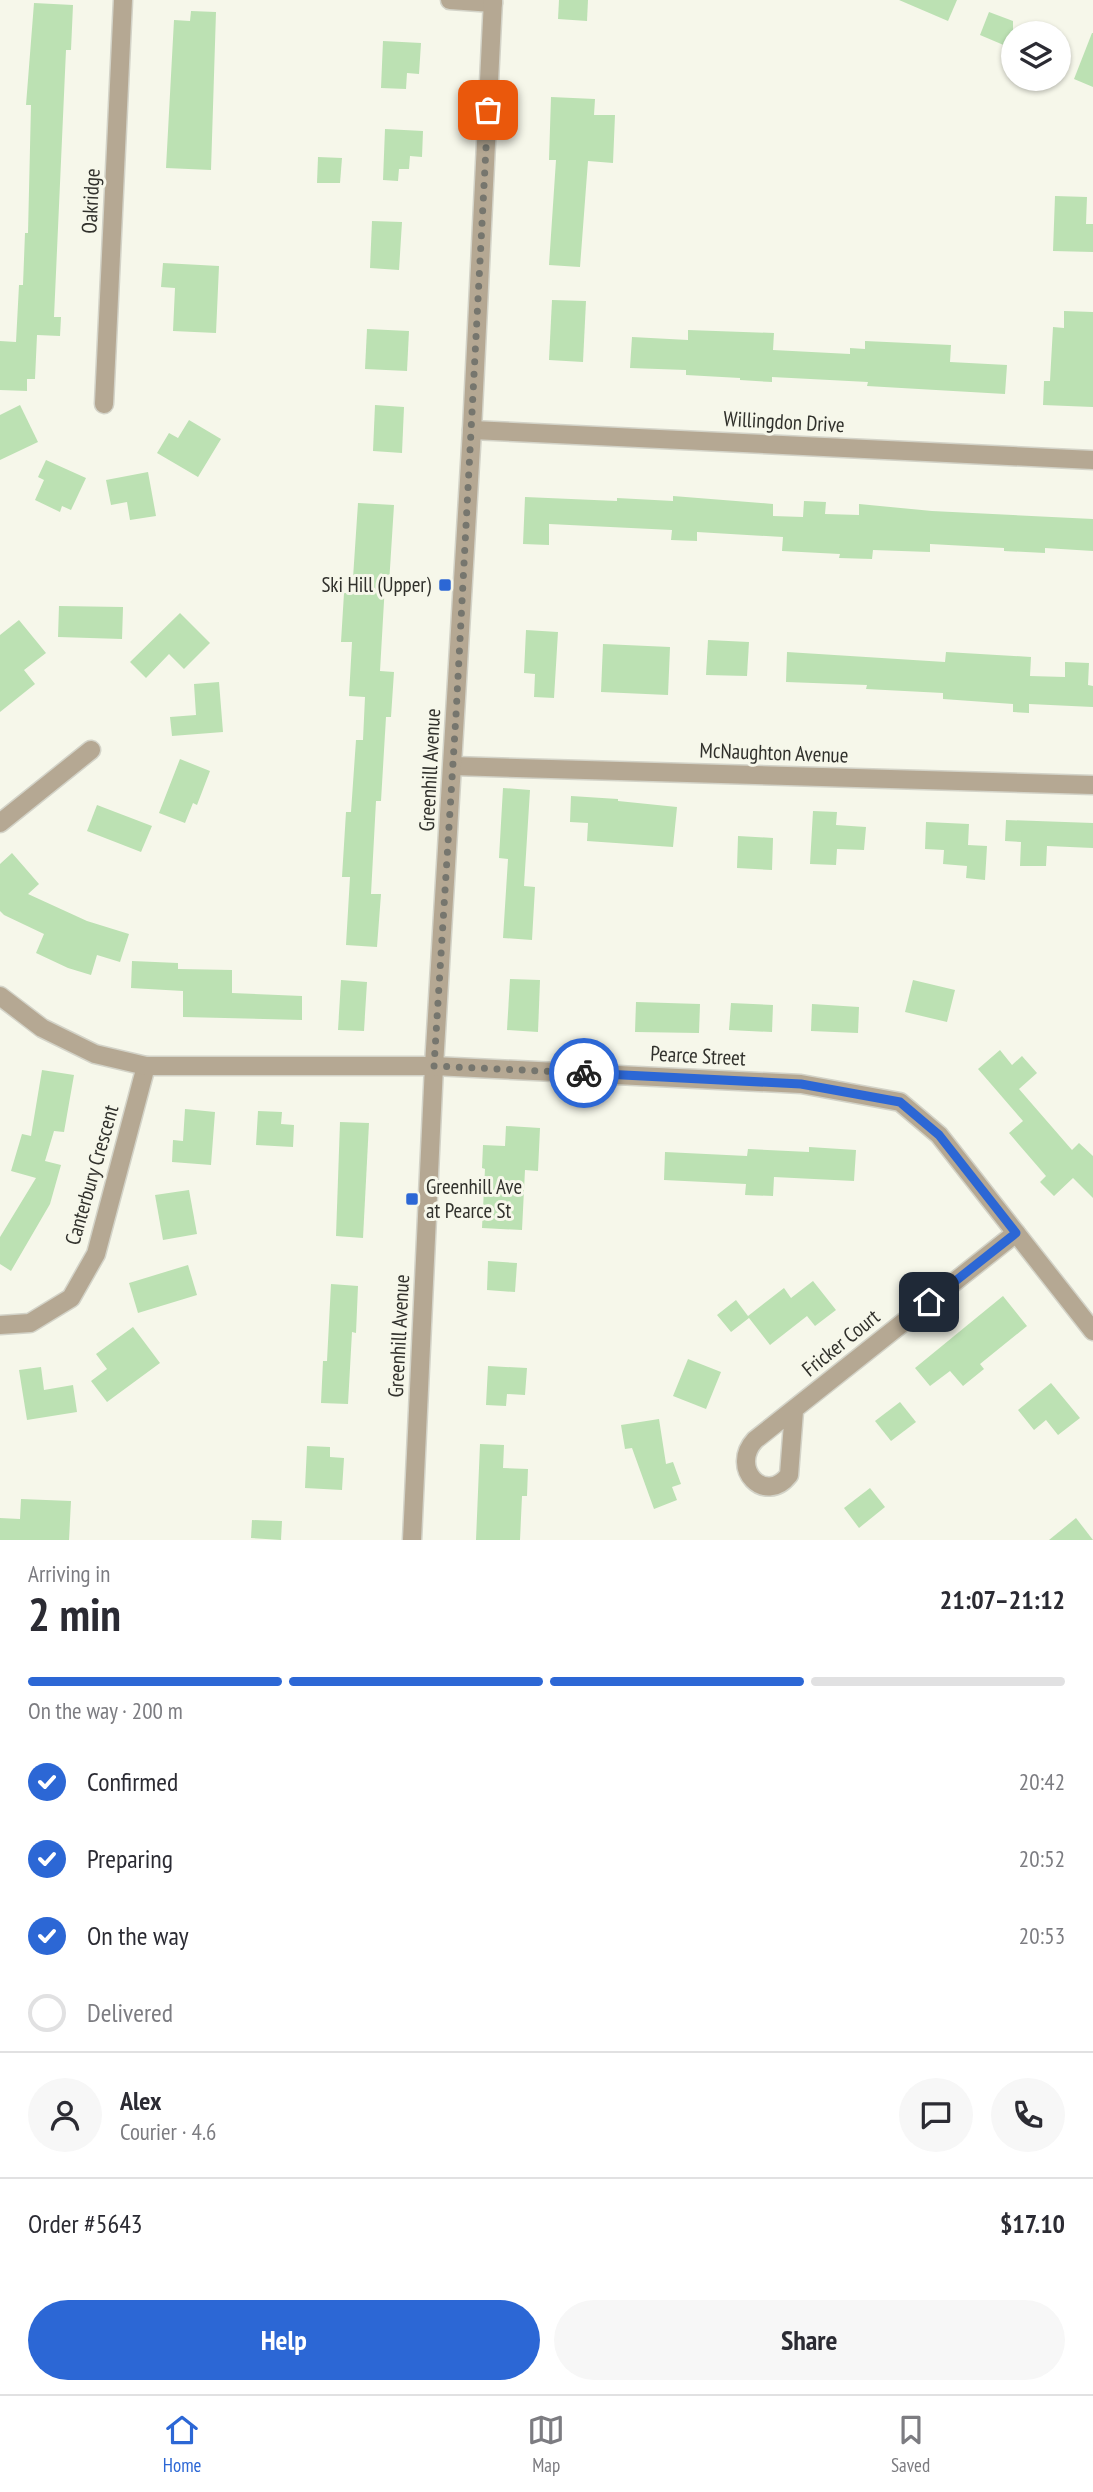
<!DOCTYPE html>
<html lang="en">
<head>
<meta charset="utf-8">
<style>
  :root { --surface:#fff; --page:#f7f7f7; --text:#2b2b33; --muted:#7c7c81; --line:#e1e1e2; --accent:#2c67d5 }
  body { margin:0; font-family:"PT Sans Narrow",sans-serif; background:var(--page); color:var(--text); height:100vh; display:flex; flex-direction:column; font-size:26px; white-space:nowrap }
  * { box-sizing:border-box; margin:0 }
  p { font-size:23px; color:var(--muted) }
  .icon { flex:none; width:38px; height:38px; fill:none; stroke:currentColor; stroke-width:2; stroke-linecap:round; stroke-linejoin:round }
  .map { position:relative; height:1540px; overflow:hidden }
  .drawer { display:flex; flex-direction:column; background:var(--surface); flex:1 }
  .drawer>* { flex:none }
  .buttons { position:absolute; left:1001px; top:21px; display:grid; gap:14px }
  .buttons a { display:grid; place-items:center; width:70px; height:70px; border-radius:50%; background:var(--surface); box-shadow:0 2px 5px #0004; font-size:35px }
  .pin { position:absolute; display:grid; place-items:center; width:60px; height:60px; color:#fff; margin:-30px; border-radius:14px; box-shadow:0 4px 10px #0006 }
  .courier { position:absolute; display:grid; place-items:center; width:70px; height:70px; margin:-35px; border:5px solid #2c67d5; border-radius:50%; background:#fff; color:#222; box-shadow:0 2px 9px #0007 }
  .summary em { font-style:normal; font-weight:800 }
  .summary div { display:flex; flex-direction:column-reverse }
  .summary { display:flex; align-items:center; justify-content:space-between; height:119px; padding:0 28px }
  h1 { font-size:46px; font-weight:800; line-height:52px }
  .bar { display:grid; grid-template-columns:repeat(4,1fr); gap:10px 7px; align-content:center; height:84px; padding:0 28px }
  .bar i { height:9px; border-radius:5px; background:var(--line) }
  .bar .on { background:var(--accent) }
  .bar p { grid-column:span 4 }
  .line { display:flex; align-items:center; gap:18px; padding:0 28px; border-top:2px solid var(--line) }
  .line div { flex:1 }
  .round { display:grid; place-items:center; flex:none; width:74px; height:74px; border-radius:37px; background:var(--page) }
  ol { padding:0 28px; list-style:none }
  li { display:flex; align-items:center; gap:21px; height:77px }
  li p { margin-inline-start:auto }
  li .icon { padding:7px; border-radius:50%; background:var(--accent); color:#fff; stroke-width:4 }
  li:last-child { color:var(--muted) }
  li i { width:38px; height:38px; border:4px solid var(--line); border-radius:50% }
  .cta { display:flex; gap:14px; margin-top:auto; padding:14px 28px }
  .cta a { flex:1; height:80px; border-radius:42px; background:var(--accent); color:#fff; font-size:28px; font-weight:800; line-height:80px; text-align:center }
  .cta a+a { background:var(--page); color:var(--text) }
  .tab-bar { display:flex; justify-content:space-around; align-items:center; height:98px; border-top:2px solid var(--line); background:var(--surface); font-size:19px; color:var(--muted) }
  .tab-bar a { display:grid; justify-items:center; gap:4px }
  .tab-bar .on { color:var(--accent) }
  .map>svg:first-child { display:block }
  .building { fill:#bce1b3 }
  .lines { fill:none; stroke-linecap:round; stroke-linejoin:round }
  .minor-casing { stroke:#d3d3c8; stroke-width:21 }
  .tertiary-casing { stroke:#d3d3c8; stroke-width:21 }
  .minor { stroke:#b5a893; stroke-width:18 }
  .tertiary { stroke:#b5a893; stroke-width:18 }
  .done { stroke:#76766e; stroke-width:7; stroke-dasharray:0 12.6 }
  .route { stroke:#2c67d5; stroke-width:9 }
  .poi-dot { fill:#2c67d5; stroke:#f6f7ea; stroke-width:2.5 }
  .labels { text-anchor:middle; stroke-width:6; stroke-linejoin:round; paint-order:stroke }
  .street-label { font-size:21px; fill:#31312c; stroke:#f6f7ea }
  .poi-label { font-size:21px; fill:#31312c; stroke:#f6f7ea; text-anchor:end }
</style>
</head>
<body>
<div class="map">
<svg width="1093" height="1540" viewBox="0 0 1093 1540">
  <rect width="100%" height="100%" fill="#f6f7ea"/>
  <!-- building -->
  <g class="building">
    <polygon points="559,0 588,0 587,21 558,19"/>
    <polygon points="899,0 957,0 948,21"/>
    <polygon points="34,3 73,5 71,50 66,50 54,317 61,317 60,336 37,335 35,379 27,379 27,391 0,390 0,341 16,342 19,285 23,285 25,233 28,233 31,105 26,105"/>
    <polygon points="191,11 216,12 211,170 166,168 174,20 190,21"/>
    <polygon points="989,12 1013,21 1013,49 980,35"/>
    <polygon points="1092,33 1093,33 1093,87 1074,79"/>
    <polygon points="383,41 421,43 419,74 407,73 406,89 381,88"/>
    <polygon points="551,97 595,99 594,115 615,115 613,163 588,161 580,267 549,265 556,160 549,160"/>
    <polygon points="385,129 423,131 422,157 410,156 409,169 399,169 398,181 383,180"/>
    <polygon points="318,157 342,158 340,183 317,183"/>
    <polygon points="1055,196 1087,197 1086,224 1093,224 1093,252 1053,251"/>
    <polygon points="372,221 402,222 399,270 370,268"/>
    <polygon points="163,263 219,266 216,333 173,331 175,288 161,287"/>
    <polygon points="552,300 586,301 583,362 549,360"/>
    <polygon points="1064,311 1093,312 1093,407 1043,405 1044,381 1050,381 1053,327 1064,328"/>
    <polygon points="367,329 409,331 407,371 365,369"/>
    <polygon points="688,330 774,333 773,350 850,354 850,348 865,349 865,341 951,345 950,362 1007,365 1005,394 867,386 868,382 772,377 772,382 740,380 740,378 686,375 686,370 630,368 632,337 688,340"/>
    <polygon points="20,405 38,442 0,460 0,415"/>
    <polygon points="375,405 404,407 402,453 373,451"/>
    <polygon points="189,420 221,439 198,477 157,453 169,433 178,438"/>
    <polygon points="46,460 86,478 71,510 62,506 60,512 35,500 44,480 38,477"/>
    <polygon points="148,472 156,516 130,520 127,502 111,505 106,480"/>
    <polygon points="673,496 773,504 773,516 803,517 804,501 826,502 825,514 859,515 859,504 932,511 1093,519 1093,551 1045,548 1045,553 1004,551 1004,548 930,544 930,552 873,550 872,559 839,558 840,554 782,551 783,537 697,532 697,541 671,540 672,530 549,524 549,545 523,544 525,497 617,501 617,498 673,501"/>
    <polygon points="358,503 394,505 389,584 385,584 380,671 394,672 391,717 386,717 381,801 376,801 371,894 381,894 377,947 346,945 350,877 342,877 346,812 351,812 356,740 363,740 365,697 349,696 352,642 341,642 344,593 352,593"/>
    <polygon points="59,606 123,607 122,639 58,637"/>
    <polygon points="180,613 210,643 184,669 169,654 146,678 130,662"/>
    <polygon points="19,620 46,653 24,670 35,684 0,712 0,635"/>
    <polygon points="526,630 558,632 554,698 534,697 535,674 524,673"/>
    <polygon points="708,640 749,642 747,676 706,675"/>
    <polygon points="603,644 670,647 668,695 601,692"/>
    <polygon points="787,652 945,662 946,652 1031,657 1030,676 1065,677 1065,662 1089,663 1088,685 1093,686 1093,707 1029,704 1029,713 1013,712 1013,704 943,699 943,693 866,689 867,685 786,682"/>
    <polygon points="219,682 223,732 172,736 170,717 196,715 194,684"/>
    <polygon points="180,759 210,771 197,805 193,803 185,823 159,813"/>
    <polygon points="503,788 530,790 524,886 535,887 532,940 503,938 508,859 499,858"/>
    <polygon points="571,796 618,799 618,801 677,807 673,847 587,841 588,823 570,822"/>
    <polygon points="97,805 152,826 141,852 87,831"/>
    <polygon points="813,811 837,812 836,825 866,827 864,850 837,849 836,865 810,864"/>
    <polygon points="1006,820 1093,823 1093,848 1047,846 1046,866 1020,866 1021,842 1005,841"/>
    <polygon points="926,822 969,824 968,845 987,846 985,880 966,878 967,866 943,864 944,850 925,849"/>
    <polygon points="738,836 773,838 772,870 737,868"/>
    <polygon points="12,853 39,884 28,894 87,921 129,934 120,962 97,955 91,975 68,968 36,953 44,934 4,915 0,911 0,864"/>
    <polygon points="132,961 178,963 178,969 232,970 232,993 302,996 302,1020 183,1017 183,991 131,988"/>
    <polygon points="510,979 540,980 538,1032 507,1030"/>
    <polygon points="341,980 367,982 364,1031 338,1030"/>
    <polygon points="913,980 955,990 947,1022 905,1012"/>
    <polygon points="636,1002 700,1004 699,1033 635,1032"/>
    <polygon points="731,1003 773,1005 772,1032 729,1030"/>
    <polygon points="812,1004 859,1007 858,1033 811,1031"/>
    <polygon points="1000,1050 1012,1065 1022,1056 1037,1073 1019,1089 1072,1150 1079,1143 1093,1156 1093,1198 1073,1178 1054,1196 1040,1182 1046,1176 1009,1133 1023,1121 978,1069"/>
    <polygon points="42,1070 74,1075 64,1132 54,1131 45,1161 61,1165 50,1204 11,1271 0,1264 0,1237 36,1178 11,1171 22,1134 31,1136"/>
    <polygon points="185,1109 215,1112 211,1165 172,1162 173,1140 183,1141"/>
    <polygon points="258,1111 282,1112 281,1124 294,1125 293,1147 256,1145"/>
    <polygon points="340,1122 369,1123 363,1238 336,1236"/>
    <polygon points="506,1126 540,1128 538,1171 525,1170 522,1230 482,1228 485,1169 482,1168 483,1145 505,1146"/>
    <polygon points="809,1147 856,1150 854,1181 774,1177 773,1196 745,1195 746,1184 664,1180 665,1152 747,1156 748,1149 809,1152"/>
    <polygon points="189,1190 197,1234 163,1240 155,1195"/>
    <polygon points="488,1261 517,1263 515,1292 487,1290"/>
    <polygon points="188,1265 197,1295 138,1313 129,1283"/>
    <polygon points="813,1281 836,1310 815,1326 807,1316 770,1345 749,1318 731,1332 717,1315 736,1300 748,1316 784,1288 791,1298"/>
    <polygon points="331,1284 358,1286 356,1333 352,1332 348,1404 321,1403 323,1361 327,1361"/>
    <polygon points="1003,1296 1027,1326 980,1364 984,1369 963,1386 950,1371 930,1386 915,1368"/>
    <polygon points="133,1327 160,1363 107,1402 91,1381 107,1369 96,1354"/>
    <polygon points="688,1359 721,1372 706,1409 673,1396"/>
    <polygon points="488,1366 527,1368 525,1395 507,1394 506,1406 486,1405"/>
    <polygon points="41,1367 44,1390 73,1385 77,1412 27,1420 19,1370"/>
    <polygon points="1051,1383 1080,1418 1058,1435 1046,1420 1034,1430 1018,1410"/>
    <polygon points="900,1402 916,1422 891,1441 875,1421"/>
    <polygon points="659,1419 666,1464 673,1462 681,1484 672,1487 677,1500 654,1509 632,1448 625,1449 621,1425"/>
    <polygon points="480,1444 504,1445 503,1468 528,1469 527,1496 522,1496 520,1540 476,1540"/>
    <polygon points="307,1446 330,1447 330,1457 344,1458 342,1490 305,1488"/>
    <polygon points="870,1488 885,1507 859,1528 844,1508"/>
    <polygon points="21,1499 71,1501 69,1540 0,1540 0,1518 20,1519"/>
    <polygon points="1076,1518 1093,1540 1049,1540"/>
    <polygon points="252,1520 282,1521 281,1540 251,1538"/>
  </g>
  <g class="lines">
    <defs>
      <g id="minor">
        <polyline points="450,0 493,3"/>
        <polyline points="104,404 123,0"/>
        <polyline points="472,430 1093,460"/>
        <polyline points="453,766 1093,785"/>
        <polyline points="0,823 91,750"/>
        <polyline points="0,1325 30,1323 71,1298 96,1254 146,1066"/>
        <path d="M794,1411L789,1475C765,1506 729,1468 755,1440L1016,1233"/>
        <polyline points="412,1540 434,1066 472,430 493,0"/>
      </g>
      <polyline id="tertiary" points="0,996 42,1028 95,1054 146,1066 434,1066 801,1084 900,1102 939,1135 1093,1331"/>
    </defs>
    <!-- minor casing -->
    <use href="#minor" class="minor-casing"/>
    <!-- tertiary casing -->
    <use href="#tertiary" class="tertiary-casing"/>
    <!-- minor -->
    <use href="#minor" class="minor"/>
    <!-- tertiary -->
    <use href="#tertiary" class="tertiary"/>
  </g>
  <g class="lines">
    <!-- done -->
    <polyline class="done" points="488,110 456,715 434,1066 584,1073"/>
    <!-- route -->
    <polyline class="route" points="584,1073 801,1084 900,1102 939,1135 1016,1233 929,1302"/>
  </g>
  <!-- markers -->
  <g class="poi-dot">
    <rect x="438" y="578" width="14" height="14" rx="3.5"/>
    <rect x="405" y="1192" width="14" height="14" rx="3.5"/>
  </g>
  <g class="labels">
    <!-- street labels -->
    <g class="street-label">
      <text transform="translate(91 201) rotate(-87)" y="7">Oakridge</text>
      <text transform="translate(784 422) rotate(3)" y="7">Willingdon Drive</text>
      <text transform="translate(774 753) rotate(2)" y="7">McNaughton Avenue</text>
      <text transform="translate(430 770) rotate(-87)" y="7">Greenhill Avenue</text>
      <text transform="translate(698 1056) rotate(3)" y="7">Pearce Street</text>
      <text transform="translate(92 1175) rotate(-74)" y="7">Canterbury Crescent</text>
      <text transform="translate(399 1336) rotate(-87)" y="7">Greenhill Avenue</text>
      <text transform="translate(841 1343) rotate(-39)" y="7">Fricker Court</text>
    </g>
    <!-- poi labels -->
    <g class="poi-label">
      <text x="431" y="592">Ski Hill (Upper)</text>
      <text x="426" y="1194" text-anchor="start">Greenhill Ave<tspan x="426" dy="24">at Pearce St</tspan></text>
    </g>
  </g>
</svg>
<div class="buttons">
<a><svg class="icon" aria-label="layers" viewBox="0 0 24 24"><path d="M12 4l9 5-9 5-9-5zM3 14l9 5 9-5"/></svg></a>
</div>
<div class="pin" style="left:488px;top:110px;background:#ea580c"><svg class="icon" aria-label="bag" viewBox="0 0 24 24"><path d="M5 8h14l-1 12H6zM9 8a3 3 0 0 1 6 0"/></svg></div>
<div class="pin" style="left:929px;top:1302px;background:#1f2937"><svg class="icon" aria-label="home" viewBox="0 0 24 24"><path d="M3 11l9-7 9 7M6 9v11h12V9"/></svg></div>
<div class="courier" style="left:584px;top:1073px"><svg class="icon" aria-label="bike" viewBox="0 0 24 24"><circle cx="6" cy="16" r="4"/><circle cx="18" cy="16" r="4"/><path d="M6 16l4-8h5l3 8M10 8l3 8H6M13 5h3"/></svg></div>
</div>
<section class="drawer">
<div class="summary"><div><h1>2 min</h1><p>Arriving in</p></div><em>21:07–21:12</em></div>
<div class="bar"><i class="on"></i><i class="on"></i><i class="on"></i><i></i><p>On the way · 200 m</p></div>
<ol>
<li><svg class="icon" aria-label="check" viewBox="0 0 24 24"><path d="M5 12l5 5 9-10"/></svg>Confirmed<p>20:42</p></li>
<li><svg class="icon" aria-label="check" viewBox="0 0 24 24"><path d="M5 12l5 5 9-10"/></svg>Preparing<p>20:52</p></li>
<li><svg class="icon" aria-label="check" viewBox="0 0 24 24"><path d="M5 12l5 5 9-10"/></svg>On the way<p>20:53</p></li>
<li><i></i>Delivered</li>
</ol>
<div class="line" style="height:126px"><a class="round"><svg class="icon" aria-label="person" viewBox="0 0 24 24"><circle cx="12" cy="8" r="4"/><path d="M4 21q1-7 8-7t8 7"/></svg></a><div><b>Alex</b><p>Courier · 4.6</p></div><a class="round"><svg class="icon" aria-label="chat" viewBox="0 0 24 24"><path d="M4 5h16v11H9l-5 4z"/></svg></a><a class="round"><svg class="icon" aria-label="phone" viewBox="0 0 24 24"><path d="M5 4h4l2 5-3 2q2 4 5 5l2-3 5 2v4C11 20 4 13 5 4z"/></svg></a></div>
<div class="line" style="height:91px"><div>Order #5643</div><b>$17.10</b></div>
<div class="cta"><a>Help</a><a>Share</a></div>
</section>
<nav class="tab-bar">
<a class="on"><svg class="icon" aria-label="home" viewBox="0 0 24 24"><path d="M3 11l9-7 9 7M6 9v11h12V9"/></svg>Home</a>
<a><svg class="icon" aria-label="map" viewBox="0 0 24 24"><path d="M3 6l6-2 6 2 6-2v14l-6 2-6-2-6 2zM9 4v14M15 6v14"/></svg>Map</a>
<a><svg class="icon" aria-label="saved" viewBox="0 0 24 24"><path d="M7 4h10v16l-5-4-5 4z"/></svg>Saved</a>
</nav>
</body>
</html>
